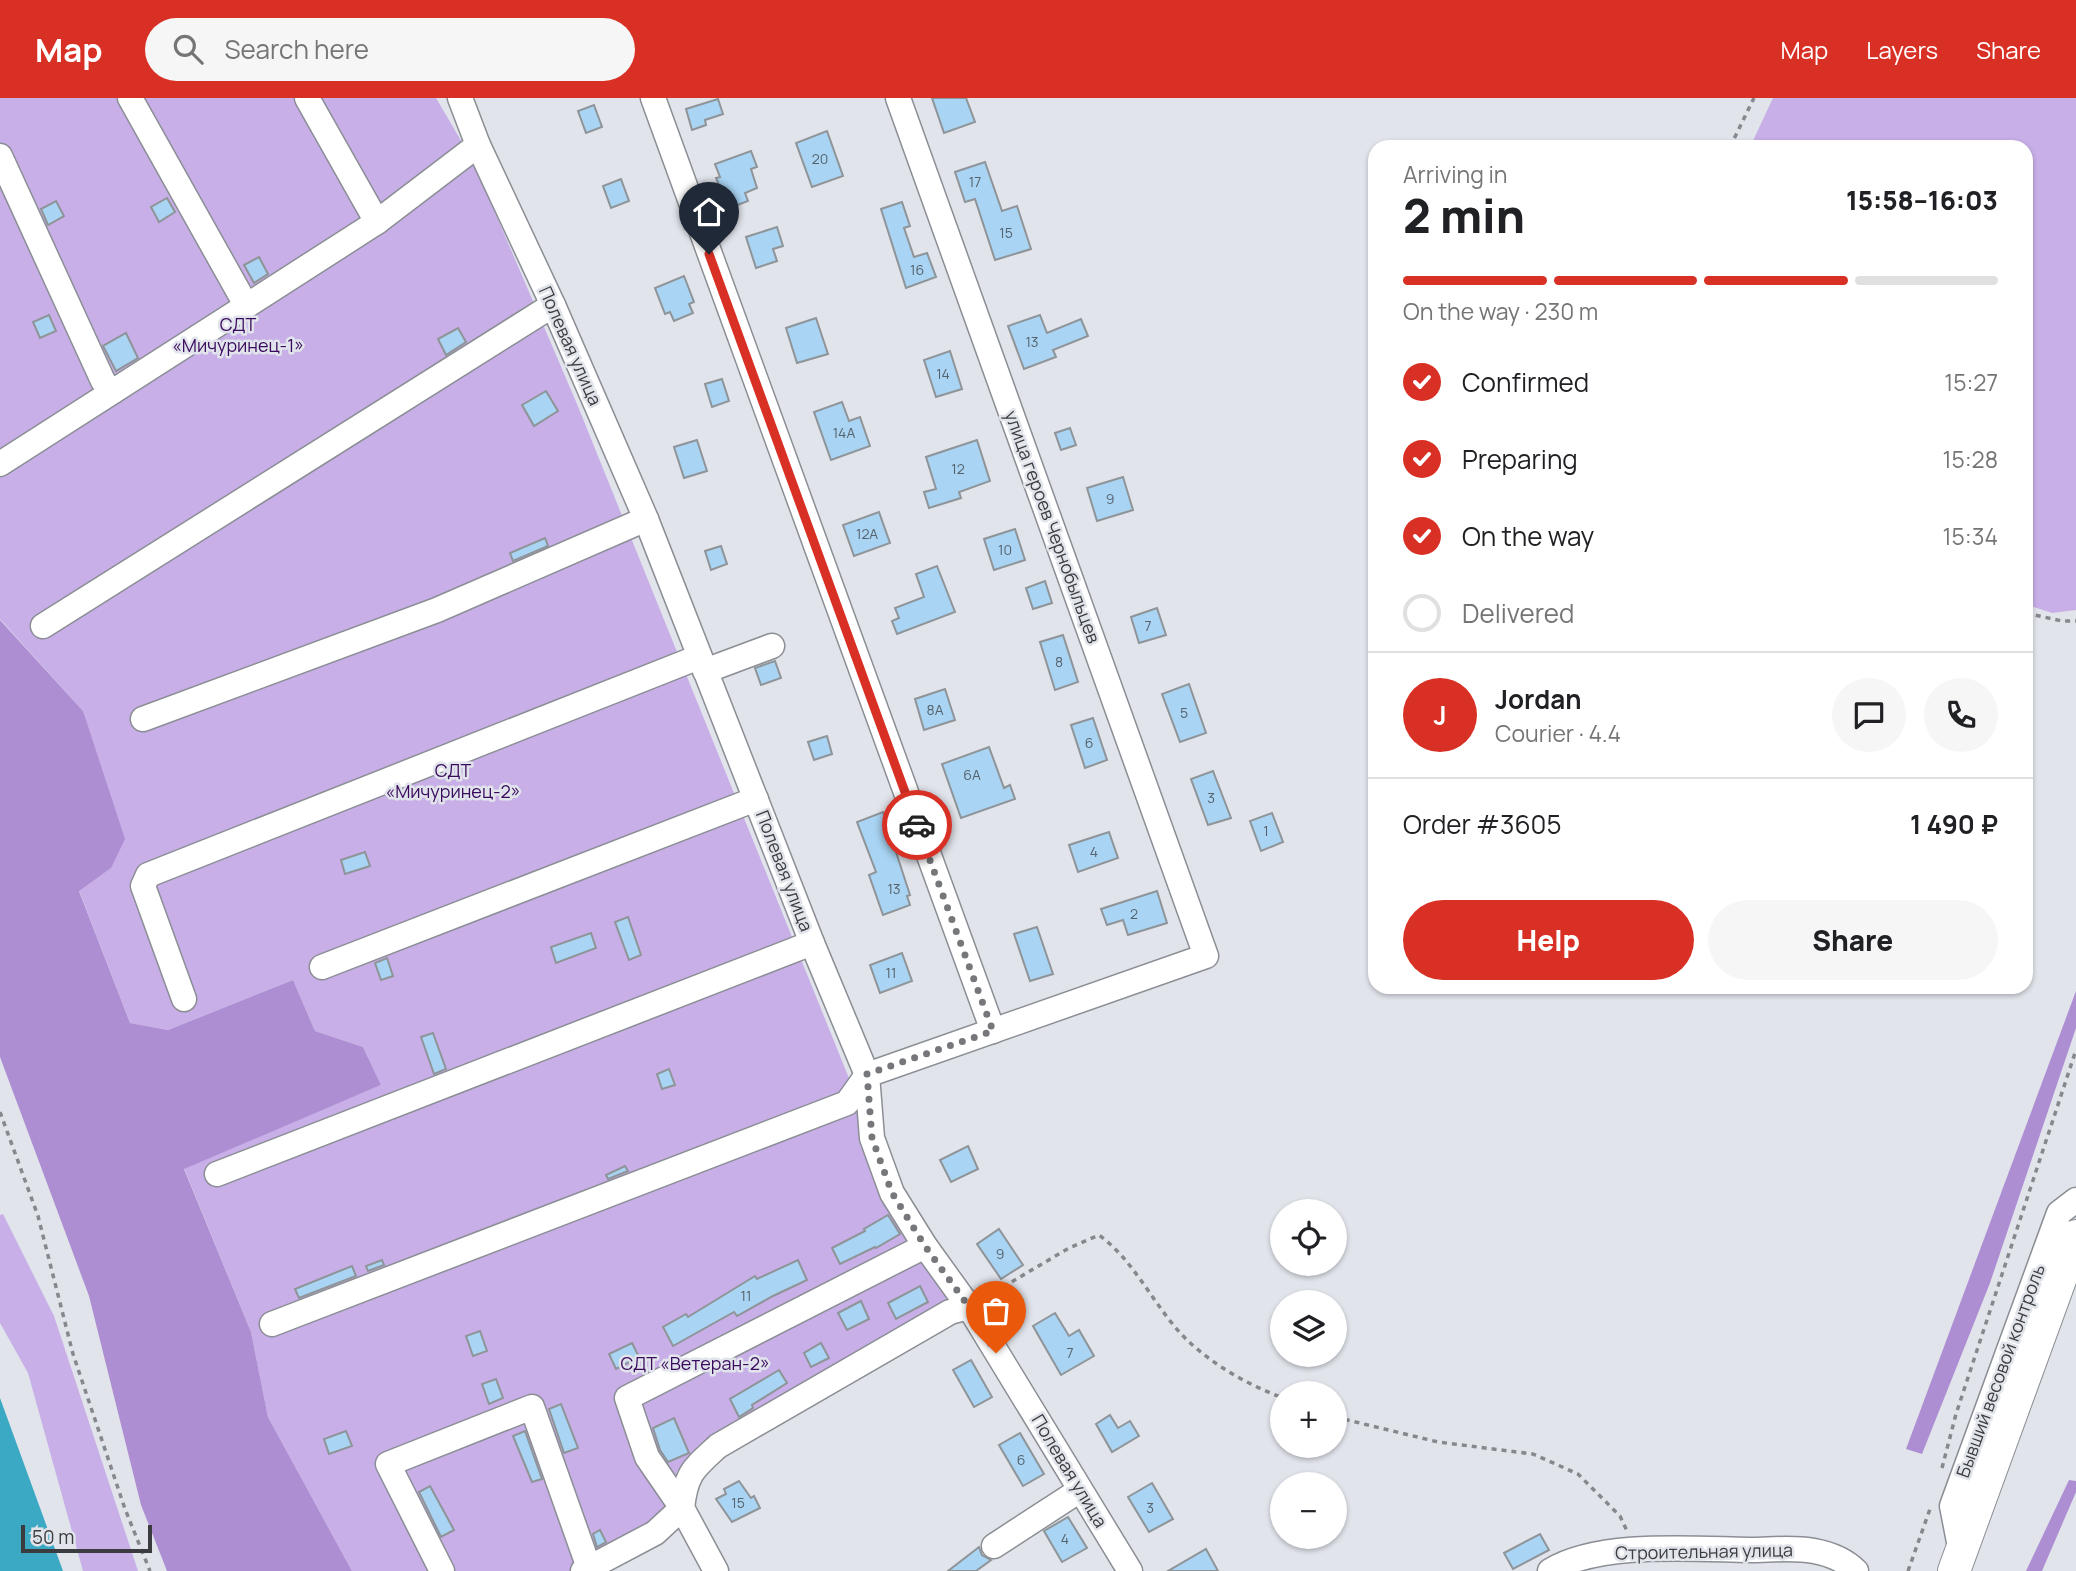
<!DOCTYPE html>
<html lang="en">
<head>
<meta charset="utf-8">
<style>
  :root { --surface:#fff; --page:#f6f6f6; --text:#202124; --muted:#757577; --line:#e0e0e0; --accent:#d93025 }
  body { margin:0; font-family:Manrope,sans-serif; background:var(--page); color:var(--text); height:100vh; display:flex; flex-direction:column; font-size:26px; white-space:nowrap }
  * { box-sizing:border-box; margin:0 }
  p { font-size:23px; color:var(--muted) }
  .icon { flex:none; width:38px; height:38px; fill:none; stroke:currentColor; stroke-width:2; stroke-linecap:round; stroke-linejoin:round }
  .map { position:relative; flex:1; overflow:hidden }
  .drawer { position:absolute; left:1368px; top:42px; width:665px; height:854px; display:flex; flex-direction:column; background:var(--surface); border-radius:21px; box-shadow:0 2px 5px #0004 }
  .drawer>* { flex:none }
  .fabs { position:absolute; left:1270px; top:1101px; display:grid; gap:14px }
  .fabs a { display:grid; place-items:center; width:77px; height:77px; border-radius:50%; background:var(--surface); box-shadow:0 2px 5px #0004; font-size:35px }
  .scale { position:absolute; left:21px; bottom:18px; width:131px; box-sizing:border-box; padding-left:7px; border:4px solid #3b3c3f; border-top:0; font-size:19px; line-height:24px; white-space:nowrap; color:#3b3c3f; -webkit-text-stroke:5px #e1e4eb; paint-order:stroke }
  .pin { position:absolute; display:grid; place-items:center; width:60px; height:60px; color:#fff; margin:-72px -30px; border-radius:50% 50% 50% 0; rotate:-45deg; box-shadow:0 0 7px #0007 }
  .pin .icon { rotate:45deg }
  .courier { position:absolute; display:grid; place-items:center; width:70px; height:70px; margin:-35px; border:5px solid #d93025; border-radius:50%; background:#fff; color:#222; box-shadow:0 2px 9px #0007 }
  .overview em { font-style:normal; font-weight:800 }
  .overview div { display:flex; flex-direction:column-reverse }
  .overview { display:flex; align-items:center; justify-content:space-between; height:119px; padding:0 35px }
  h1 { font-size:46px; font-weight:800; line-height:52px }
  .bar { display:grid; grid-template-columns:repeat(4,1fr); gap:10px 7px; align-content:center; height:84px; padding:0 35px }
  .bar i { height:9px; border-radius:5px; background:var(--line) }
  .bar .active { background:var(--accent) }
  .bar p { grid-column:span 4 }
  .line { display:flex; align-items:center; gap:18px; padding:0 35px; border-top:2px solid var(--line) }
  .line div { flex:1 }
  .round { display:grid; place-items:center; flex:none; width:74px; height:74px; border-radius:37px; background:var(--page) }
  ol { padding:0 35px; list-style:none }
  li { display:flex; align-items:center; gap:21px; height:77px }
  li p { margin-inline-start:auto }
  li .icon { padding:7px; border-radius:50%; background:var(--accent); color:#fff; stroke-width:4 }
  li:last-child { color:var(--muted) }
  li i { width:38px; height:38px; border:4px solid var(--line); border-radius:50% }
  .action { display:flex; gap:14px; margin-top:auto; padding:14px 35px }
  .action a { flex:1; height:80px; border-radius:42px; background:var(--accent); color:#fff; font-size:28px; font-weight:800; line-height:80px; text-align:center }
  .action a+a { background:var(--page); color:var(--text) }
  header { display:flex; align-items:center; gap:42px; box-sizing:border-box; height:98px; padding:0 35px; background:var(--accent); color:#fff }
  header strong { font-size:33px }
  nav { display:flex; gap:38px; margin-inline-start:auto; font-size:24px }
  .search { width:490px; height:63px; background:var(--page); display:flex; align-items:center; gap:18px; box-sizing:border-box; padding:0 24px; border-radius:38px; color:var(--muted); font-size:26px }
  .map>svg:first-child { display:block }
  .green { fill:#c8afe8 }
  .forest { fill:#ae8ed3 }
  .water { fill:#3ba8c4 }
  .building { fill:#a9d4f3; stroke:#8e9498; stroke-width:2 }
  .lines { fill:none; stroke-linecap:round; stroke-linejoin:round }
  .minor-casing { stroke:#8b8e94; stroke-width:27 }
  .major-casing { stroke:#8b8e94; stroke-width:34 }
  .path { stroke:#86888d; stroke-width:3.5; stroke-dasharray:5 5; stroke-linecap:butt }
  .minor { stroke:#fff; stroke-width:24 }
  .major { stroke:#fff; stroke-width:32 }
  .done { stroke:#75777b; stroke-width:7; stroke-dasharray:0 12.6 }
  .route { stroke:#d93025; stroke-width:9 }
  .labels { text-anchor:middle; stroke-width:5; stroke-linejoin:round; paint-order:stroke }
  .number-label { font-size:14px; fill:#56626c }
  .park-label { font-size:18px; fill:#3a0a5e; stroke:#e1e4eb }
  .street-label { font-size:18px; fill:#3b3c3f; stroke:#e1e4eb }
</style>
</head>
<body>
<header>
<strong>Map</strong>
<div class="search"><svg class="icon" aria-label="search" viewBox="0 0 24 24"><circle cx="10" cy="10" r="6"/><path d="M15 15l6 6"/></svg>Search here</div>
<nav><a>Map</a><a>Layers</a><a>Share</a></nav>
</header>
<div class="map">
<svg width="2076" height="1473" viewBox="0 0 2076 1473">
  <rect width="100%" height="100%" fill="#e1e4eb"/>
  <!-- green -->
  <g class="green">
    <polygon points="0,0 436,0 473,63 577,306 863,1015 952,1203 677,1373 669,1412 606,1473 352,1473 268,1319 251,1234 184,1070 381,987 363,949 315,933 293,882 168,932 130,925 79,792 111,770 83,613 0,521"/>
    <polygon points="1773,0 2076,0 2076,512 2052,515 2027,507 2026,49 1750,49"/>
    <polygon points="3,1116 54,1218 138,1473 83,1473 28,1275 0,1225 0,1117"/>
  </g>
  <!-- forest -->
  <g class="forest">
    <polygon points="0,522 83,613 125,741 111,770 79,793 130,925 168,932 293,882 315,933 363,949 381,987 184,1071 251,1234 268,1319 352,1473 167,1473 141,1407 89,1198 0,959"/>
    <polygon points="2076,893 2076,930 1990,1185 1922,1356 1906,1351"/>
    <polygon points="2069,1382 2076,1383 2076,1394 2042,1473 2026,1473"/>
  </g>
  <!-- water -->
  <polygon class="water" points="0,1300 63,1473 0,1473"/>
  <!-- building -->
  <g class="building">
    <polygon points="932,0 966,0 975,24 944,35"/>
    <polygon points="718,1 723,16 705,22 706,27 692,32 686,11"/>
    <polygon points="594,7 602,29 586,35 578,13"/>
    <polygon points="827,33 843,78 812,89 796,45"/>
    <polygon points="751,53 757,69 751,71 757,90 745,95 748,103 725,112 716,88 719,87 716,80 720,79 715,66"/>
    <polygon points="985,64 1002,113 1017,108 1031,151 995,162 975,101 965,104 955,74"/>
    <polygon points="621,81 629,103 611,110 603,88"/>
    <polygon points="167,100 175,114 159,124 151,109"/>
    <polygon points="56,103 64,118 48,127 41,111"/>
    <polygon points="902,104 910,128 904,130 914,159 927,155 936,179 906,190 881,111"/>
    <polygon points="777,129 783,148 773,151 777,163 756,170 746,139"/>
    <polygon points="259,159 268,176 254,185 244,167"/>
    <polygon points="684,178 694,204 689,206 693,215 674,223 670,214 665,216 655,190"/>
    <polygon points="49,217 56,233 40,240 33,224"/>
    <polygon points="1040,217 1047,235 1081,221 1088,238 1053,252 1056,259 1024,271 1008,228"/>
    <polygon points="816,220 828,256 797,265 786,230"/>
    <polygon points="458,230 466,244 446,257 438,241"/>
    <polygon points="126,235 138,260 116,273 103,248"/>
    <polygon points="950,253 962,291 936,299 924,262"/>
    <polygon points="722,281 729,303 712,309 705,286"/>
    <polygon points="546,293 558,313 534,328 522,307"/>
    <polygon points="842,304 849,323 860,319 870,348 831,362 814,314"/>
    <polygon points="1070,330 1076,347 1061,352 1055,335"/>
    <polygon points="697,342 707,373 684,380 674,349"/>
    <polygon points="977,342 990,383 959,394 961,400 929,410 924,394 936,391 926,359"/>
    <polygon points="1123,379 1133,412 1097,423 1087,390"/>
    <polygon points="879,414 890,445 854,458 843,427"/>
    <polygon points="1015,431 1025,462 994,472 984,441"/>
    <polygon points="545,440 548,448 513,463 510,455"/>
    <polygon points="721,448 727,466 711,472 705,453"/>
    <polygon points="937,468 955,514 897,536 892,523 899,520 895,510 924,499 916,476"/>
    <polygon points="1045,483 1052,505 1033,511 1026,490"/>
    <polygon points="1157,510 1166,537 1139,545 1131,519"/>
    <polygon points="1063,537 1078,584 1055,592 1040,544"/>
    <polygon points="775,563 781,580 761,587 755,570"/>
    <polygon points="1189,586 1206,635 1180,644 1162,596"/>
    <polygon points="945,591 955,622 924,632 915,601"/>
    <polygon points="1093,620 1107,662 1085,670 1071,627"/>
    <polygon points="827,638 832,656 814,662 808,644"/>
    <polygon points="989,649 1004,690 1010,687 1015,701 961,720 942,666"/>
    <polygon points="1213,673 1231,720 1208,727 1191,681"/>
    <polygon points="883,714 910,797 907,798 910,807 883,817 869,777 876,774 857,724"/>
    <polygon points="1272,715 1283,744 1261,753 1250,723"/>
    <polygon points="1109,734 1118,760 1078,774 1069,747"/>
    <polygon points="365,754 370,768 345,776 341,762"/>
    <polygon points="1157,793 1167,825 1128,837 1123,822 1107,827 1101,811"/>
    <polygon points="628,819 641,857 629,862 615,824"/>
    <polygon points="1037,829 1053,876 1030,883 1014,836"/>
    <polygon points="591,835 596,850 556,865 551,849"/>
    <polygon points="902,855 912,883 880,895 870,867"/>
    <polygon points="387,860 393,878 381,882 375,865"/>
    <polygon points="433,935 446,971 434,976 421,939"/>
    <polygon points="669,971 675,987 662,991 657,976"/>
    <polygon points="968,1048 978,1071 951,1084 940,1062"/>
    <polygon points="625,1068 628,1073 608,1081 606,1077"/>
    <polygon points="888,1117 900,1136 876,1150 875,1149 840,1166 832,1150 865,1133 864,1131"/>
    <polygon points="999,1131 1023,1167 1001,1181 977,1146"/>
    <polygon points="382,1162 384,1167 368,1173 366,1168"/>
    <polygon points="798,1162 807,1182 773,1198 737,1218 734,1214 673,1248 663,1229 686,1216 688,1219 755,1178 757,1181"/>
    <polygon points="352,1168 356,1178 299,1200 295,1191"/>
    <polygon points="920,1188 928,1204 896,1221 888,1205"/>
    <polygon points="861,1203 869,1221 847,1232 838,1215"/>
    <polygon points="1055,1215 1069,1238 1079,1232 1094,1258 1061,1277 1033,1228"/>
    <polygon points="480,1233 487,1253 473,1258 466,1238"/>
    <polygon points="632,1245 639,1259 616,1271 609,1256"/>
    <polygon points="821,1245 829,1260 811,1269 804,1255"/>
    <polygon points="971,1262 992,1299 974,1309 953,1272"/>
    <polygon points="779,1272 787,1285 752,1307 753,1310 739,1319 730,1301"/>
    <polygon points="496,1281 503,1300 489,1306 482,1286"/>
    <polygon points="561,1306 578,1350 564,1355 549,1311"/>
    <polygon points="1110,1317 1118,1330 1130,1323 1139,1338 1112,1354 1096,1326"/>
    <polygon points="674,1320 689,1355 668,1364 660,1352 653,1330"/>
    <polygon points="346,1333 352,1348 329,1356 324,1341"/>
    <polygon points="525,1333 542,1381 532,1384 513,1338"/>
    <polygon points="1020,1335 1044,1376 1023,1388 999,1347"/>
    <polygon points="739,1383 751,1400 754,1398 760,1410 732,1424 716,1401 726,1396 724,1391"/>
    <polygon points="1152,1385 1173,1421 1149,1434 1128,1399"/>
    <polygon points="430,1388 454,1432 441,1439 419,1394"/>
    <polygon points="1068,1419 1087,1450 1062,1464 1044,1433"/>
    <polygon points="600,1432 606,1444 597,1449 593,1436"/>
    <polygon points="1540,1436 1549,1452 1513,1471 1504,1455"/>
    <polygon points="979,1449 982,1457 991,1462 976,1473 948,1473"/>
    <polygon points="1206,1451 1218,1473 1168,1473"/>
  </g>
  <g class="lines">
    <defs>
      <g id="minor">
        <polyline points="130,0 246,207"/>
        <polyline points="307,0 377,124"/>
        <polyline points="460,0 478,47 553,207 646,421 812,845 867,977 872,1040 892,1095 925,1148 969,1209 1130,1473"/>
        <polyline points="653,0 993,933"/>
        <polyline points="0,58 103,283 112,294"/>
        <polyline points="0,366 377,124 478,47"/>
        <polyline points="43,528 553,207"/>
        <polyline points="705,573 772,548"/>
        <polyline points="143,621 437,512 646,421"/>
        <polyline points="322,869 756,701"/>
        <polyline points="184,901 143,788 148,777 699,559"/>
        <polyline points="217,1076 812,845"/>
        <polyline points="272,1226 847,1005 867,977 1206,858 898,0"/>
        <polyline points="994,1448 1080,1392"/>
        <polyline points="1961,1454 1952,1408 2059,1115 2076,1102"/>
        <polyline points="442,1473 388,1366 532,1309 589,1470"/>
        <path d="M583,1473L655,1435L682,1410C686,1375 693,1371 718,1348L950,1214L969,1209"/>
        <polyline points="716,1473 682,1410 647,1359 627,1300 925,1148"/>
        <path d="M1550,1473C1599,1443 1692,1451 1749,1452C1770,1452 1793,1449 1814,1453C1830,1456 1844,1461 1856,1473"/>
      </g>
      <polyline id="major" points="1954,1473 2076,1138"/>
    </defs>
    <!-- minor casing -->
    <use href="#minor" class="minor-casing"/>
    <!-- major casing -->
    <use href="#major" class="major-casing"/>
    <!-- path -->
    <g class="path">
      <polyline points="1730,49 1754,0"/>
      <polyline points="2026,515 2062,523 2076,523"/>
      <polyline points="0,1014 38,1118 73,1256 125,1411 150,1473"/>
      <path d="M986,1199L1069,1150L1099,1137C1136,1164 1154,1209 1186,1241C1213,1267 1248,1287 1283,1300"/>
      <polyline points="1335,1319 1438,1344 1533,1356 1578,1376 1620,1418 1627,1433"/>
      <polyline points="1942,1370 1956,1316 2076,952"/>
      <polyline points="1908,1473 1930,1411"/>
    </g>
    <!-- minor -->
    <use href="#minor" class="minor"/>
    <!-- major -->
    <use href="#major" class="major"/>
  </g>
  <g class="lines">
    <!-- done -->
    <polyline class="done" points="917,727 993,933 867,976 872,1040 892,1095 925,1148 969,1209 996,1255"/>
    <!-- route -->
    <polyline class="route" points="709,156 917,727"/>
  </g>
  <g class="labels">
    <!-- number labels -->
    <g class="number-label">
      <text x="820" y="66">20</text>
      <text x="975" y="89">17</text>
      <text x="1006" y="140">15</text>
      <text x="917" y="177">16</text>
      <text x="1032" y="249">13</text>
      <text x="943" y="281">14</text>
      <text x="844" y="340">14А</text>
      <text x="958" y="376">12</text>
      <text x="1110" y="406">9</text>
      <text x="867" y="441">12А</text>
      <text x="1005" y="457">10</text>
      <text x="1148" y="533">7</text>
      <text x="1059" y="569">8</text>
      <text x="935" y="617">8А</text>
      <text x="1184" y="620">5</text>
      <text x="1089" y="650">6</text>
      <text x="972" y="682">6А</text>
      <text x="1211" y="705">3</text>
      <text x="1266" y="738">1</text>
      <text x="1094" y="759">4</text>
      <text x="894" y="796">13</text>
      <text x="1134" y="821">2</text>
      <text x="891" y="880">11</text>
      <text x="1000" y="1161">9</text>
      <text x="746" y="1203">11</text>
      <text x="1070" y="1260">7</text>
      <text x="1021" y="1367">6</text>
      <text x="738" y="1410">15</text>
      <text x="1150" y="1415">3</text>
      <text x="1065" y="1446">4</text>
    </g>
    <!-- park labels -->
    <g class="park-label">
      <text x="238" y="233">СДТ<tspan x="238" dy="21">«Мичуринец-1»</tspan></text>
      <text x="453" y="679">СДТ<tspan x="453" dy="21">«Мичуринец-2»</tspan></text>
      <text x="695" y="1272">СДТ «Ветеран-2»</text>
    </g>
    <!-- street labels -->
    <g class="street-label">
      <text transform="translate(570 248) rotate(66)" y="6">Полевая улица</text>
      <text transform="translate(1052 429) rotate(70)" y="6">улица героев Чернобыльцев</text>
      <text transform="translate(784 773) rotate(69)" y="6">Полевая улица</text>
      <text transform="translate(2001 1273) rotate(-70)" y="6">Бывший весовой контроль</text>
      <text transform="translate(1069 1373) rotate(59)" y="6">Полевая улица</text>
      <text transform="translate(1704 1454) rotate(-1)" y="6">Строительная улица</text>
    </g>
  </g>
</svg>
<div class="fabs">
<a><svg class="icon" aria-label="locate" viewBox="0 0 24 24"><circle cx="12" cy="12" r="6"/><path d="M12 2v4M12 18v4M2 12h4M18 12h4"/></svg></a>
<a><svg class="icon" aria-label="layers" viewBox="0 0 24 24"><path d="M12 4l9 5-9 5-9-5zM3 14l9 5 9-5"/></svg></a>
<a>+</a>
<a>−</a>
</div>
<div class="scale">50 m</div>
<div class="pin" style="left:996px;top:1255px;background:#ea580c"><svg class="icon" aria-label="bag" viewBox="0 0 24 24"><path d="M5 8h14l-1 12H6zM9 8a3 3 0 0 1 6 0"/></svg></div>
<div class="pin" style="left:709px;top:156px;background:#1f2937"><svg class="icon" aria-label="home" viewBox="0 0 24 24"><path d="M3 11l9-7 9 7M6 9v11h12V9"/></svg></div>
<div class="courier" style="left:917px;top:727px"><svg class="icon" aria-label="car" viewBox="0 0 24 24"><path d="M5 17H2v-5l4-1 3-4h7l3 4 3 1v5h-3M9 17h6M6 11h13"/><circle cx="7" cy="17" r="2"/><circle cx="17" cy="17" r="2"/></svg></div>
<section class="drawer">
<div class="overview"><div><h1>2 min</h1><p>Arriving in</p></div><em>15:58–16:03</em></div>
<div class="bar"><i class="active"></i><i class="active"></i><i class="active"></i><i></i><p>On the way · 230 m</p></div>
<ol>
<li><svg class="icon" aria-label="check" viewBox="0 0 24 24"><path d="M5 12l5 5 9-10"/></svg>Confirmed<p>15:27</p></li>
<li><svg class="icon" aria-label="check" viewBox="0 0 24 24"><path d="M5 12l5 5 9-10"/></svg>Preparing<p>15:28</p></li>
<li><svg class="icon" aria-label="check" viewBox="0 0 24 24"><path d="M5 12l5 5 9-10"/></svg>On the way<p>15:34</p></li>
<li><i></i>Delivered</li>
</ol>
<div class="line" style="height:126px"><b class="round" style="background:var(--accent);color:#fff">J</b><div><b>Jordan</b><p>Courier · 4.4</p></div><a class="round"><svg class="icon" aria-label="chat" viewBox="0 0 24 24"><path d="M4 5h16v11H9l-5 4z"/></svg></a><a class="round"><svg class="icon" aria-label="phone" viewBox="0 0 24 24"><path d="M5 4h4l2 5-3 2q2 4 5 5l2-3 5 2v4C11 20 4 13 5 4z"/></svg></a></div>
<div class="line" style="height:91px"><div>Order #3605</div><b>1 490 ₽</b></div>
<div class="action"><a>Help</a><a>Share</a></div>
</section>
</div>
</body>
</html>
